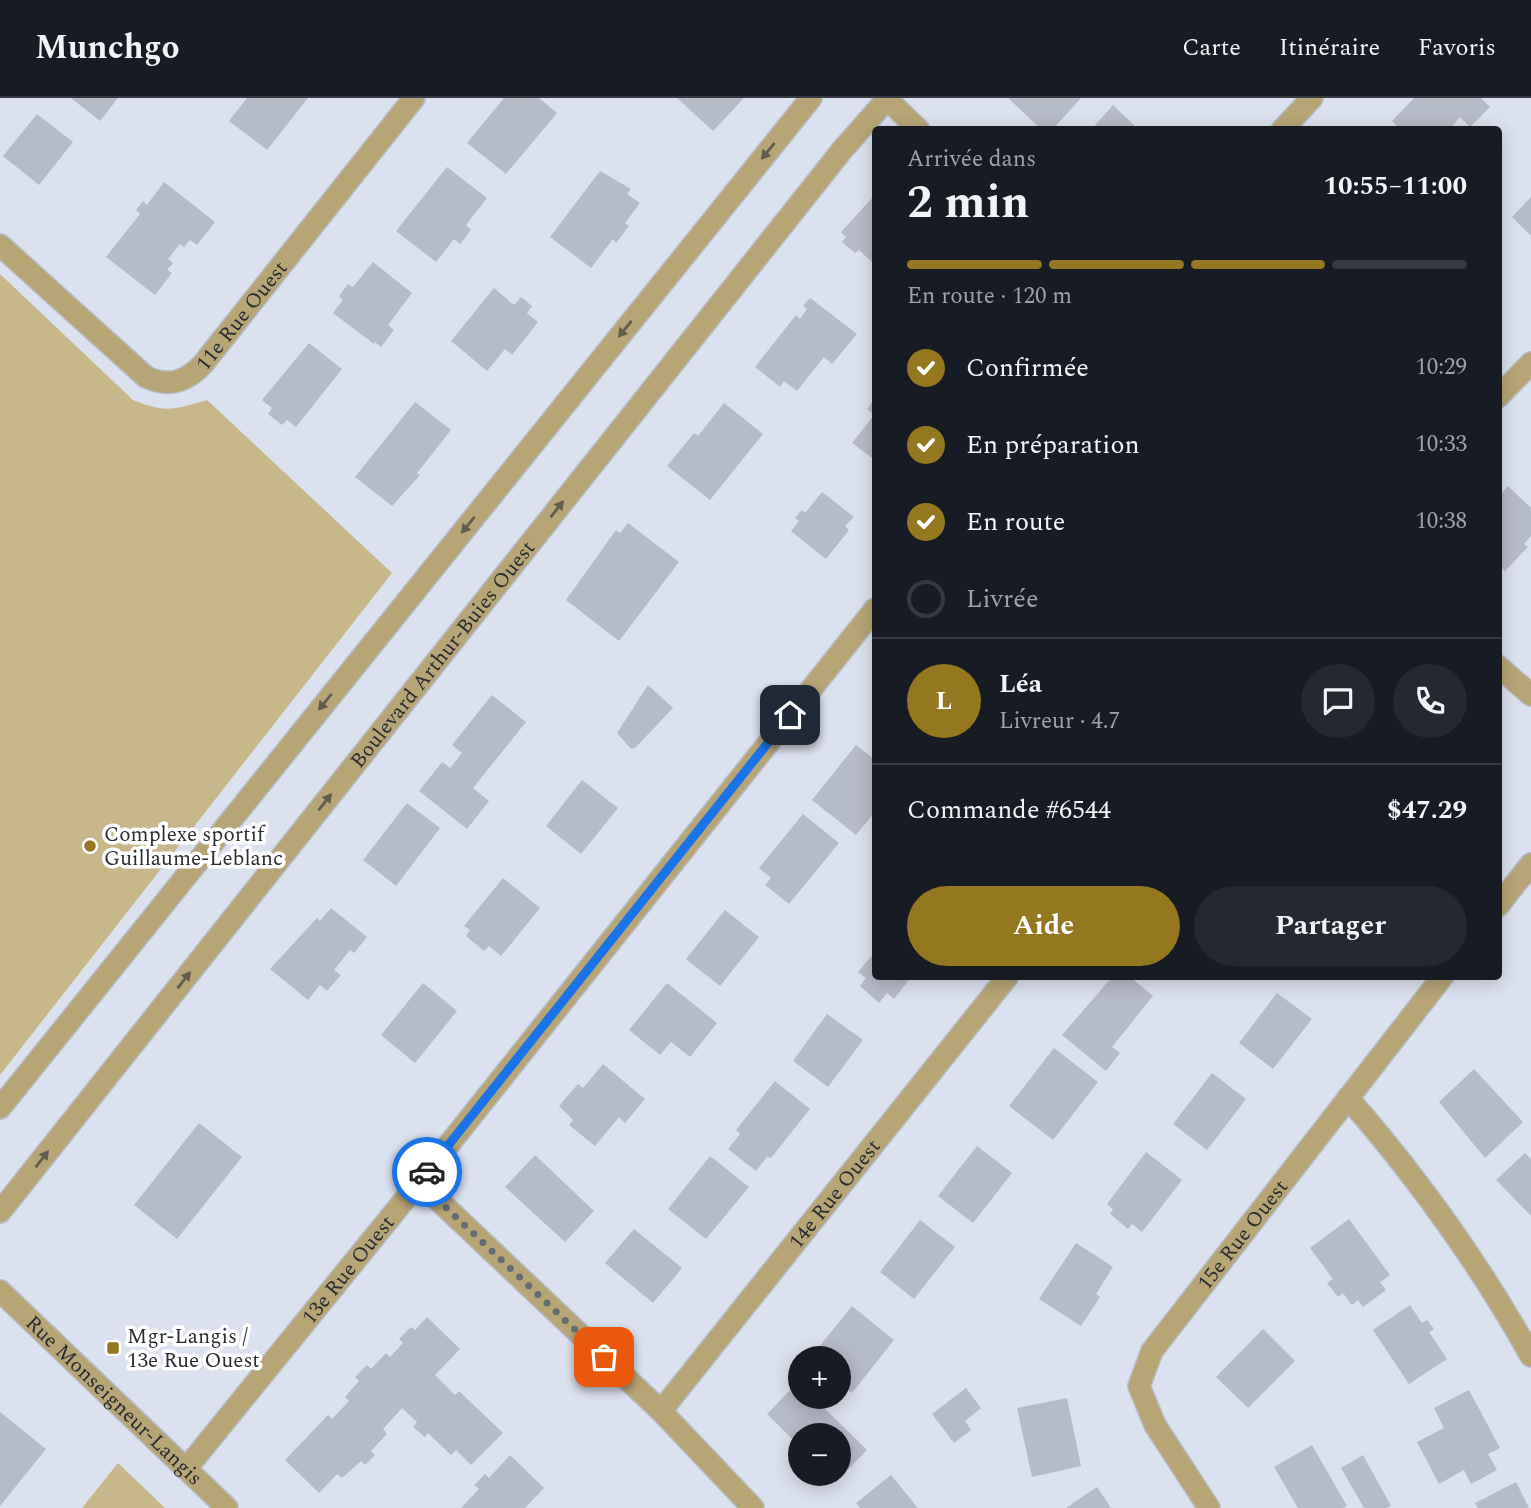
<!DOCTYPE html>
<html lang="fr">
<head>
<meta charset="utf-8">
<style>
  :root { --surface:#171b24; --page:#242831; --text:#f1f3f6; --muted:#9ea1a6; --line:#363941; --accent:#94771e }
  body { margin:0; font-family:Spectral,serif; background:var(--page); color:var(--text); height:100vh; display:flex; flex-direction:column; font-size:26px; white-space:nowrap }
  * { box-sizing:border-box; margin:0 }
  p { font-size:23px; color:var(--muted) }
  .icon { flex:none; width:38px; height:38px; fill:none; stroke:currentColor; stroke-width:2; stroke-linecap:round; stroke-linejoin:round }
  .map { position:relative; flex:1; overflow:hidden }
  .side { position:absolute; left:872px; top:28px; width:630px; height:854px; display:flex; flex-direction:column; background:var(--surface); border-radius:7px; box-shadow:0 4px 18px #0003 }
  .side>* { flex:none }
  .fabs { position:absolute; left:788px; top:1248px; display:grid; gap:14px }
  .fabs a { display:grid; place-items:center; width:63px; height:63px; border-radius:50%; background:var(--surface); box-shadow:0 4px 18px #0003; font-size:35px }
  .pin { position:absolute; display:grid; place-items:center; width:60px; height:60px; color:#fff; margin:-30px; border-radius:14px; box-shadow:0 4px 10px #0006 }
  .courier { position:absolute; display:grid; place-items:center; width:70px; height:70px; margin:-35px; border:5px solid #1a73e8; border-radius:50%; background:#fff; color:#222; box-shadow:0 2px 9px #0007 }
  .summary em { font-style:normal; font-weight:700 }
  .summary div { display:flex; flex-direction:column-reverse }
  .summary { display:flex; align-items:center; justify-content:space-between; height:119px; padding:0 35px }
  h1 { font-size:46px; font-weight:700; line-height:52px }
  .bar { display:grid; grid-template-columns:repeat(4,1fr); gap:10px 7px; align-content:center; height:84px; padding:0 35px }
  .bar i { height:9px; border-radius:5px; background:var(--line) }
  .bar .selected { background:var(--accent) }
  .bar p { grid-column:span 4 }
  .line { display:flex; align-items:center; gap:18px; padding:0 35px; border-top:2px solid var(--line) }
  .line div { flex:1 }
  .round { display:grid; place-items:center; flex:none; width:74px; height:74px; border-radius:37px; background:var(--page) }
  ol { padding:0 35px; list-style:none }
  li { display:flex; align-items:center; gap:21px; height:77px }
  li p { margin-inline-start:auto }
  li .icon { padding:7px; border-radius:50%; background:var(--accent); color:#fff; stroke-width:4 }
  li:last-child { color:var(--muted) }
  li i { width:38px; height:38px; border:4px solid var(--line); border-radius:50% }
  .primary-button { display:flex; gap:14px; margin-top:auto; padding:14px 35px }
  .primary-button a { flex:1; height:80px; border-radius:42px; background:var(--accent); color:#fff; font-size:28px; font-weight:700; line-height:80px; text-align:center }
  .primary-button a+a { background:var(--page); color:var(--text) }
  header { display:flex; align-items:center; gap:42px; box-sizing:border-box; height:98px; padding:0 35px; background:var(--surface); border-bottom:2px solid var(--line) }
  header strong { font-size:33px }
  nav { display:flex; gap:38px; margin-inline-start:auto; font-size:24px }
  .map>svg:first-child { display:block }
  .green { fill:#c8b78a }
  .building { fill:#b6bbc8 }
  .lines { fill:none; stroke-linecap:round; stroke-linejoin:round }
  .minor-casing { stroke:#b7bdc8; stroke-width:24 }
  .minor { stroke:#b7a576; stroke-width:21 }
  .oneway { fill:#625c4c }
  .done { stroke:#676b72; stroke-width:7; stroke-dasharray:0 12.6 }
  .route { stroke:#1a73e8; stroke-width:9 }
  .poi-dot { fill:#94771e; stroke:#fff; stroke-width:2.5 }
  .labels { text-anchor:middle; stroke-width:7; stroke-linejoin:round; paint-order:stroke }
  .street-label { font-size:21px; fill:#292c30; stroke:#fff }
  .poi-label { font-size:21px; fill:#292c30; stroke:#fff; text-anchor:start }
</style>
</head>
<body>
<header>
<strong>Munchgo</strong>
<nav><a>Carte</a><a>Itinéraire</a><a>Favoris</a></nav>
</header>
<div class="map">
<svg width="1531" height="1410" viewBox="0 0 1531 1410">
  <rect width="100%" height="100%" fill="#dbe1ee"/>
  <!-- green -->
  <g class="green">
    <path d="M0,176L133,302C165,315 174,312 207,302L392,475L0,977Z"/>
    <polygon points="118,1365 165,1410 82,1410"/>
  </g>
  <!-- building -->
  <g class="building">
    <polygon points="71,0 118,0 100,23"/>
    <polygon points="247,0 308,0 267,52 229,23"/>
    <polygon points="504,0 539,0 557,15 506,76 467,45"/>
    <polygon points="677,0 744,0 713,33"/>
    <polygon points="1008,0 1081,0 1052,32 1042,32"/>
    <polygon points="1414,0 1481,0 1490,9 1470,29 1460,19 1449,32 1401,32 1392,23"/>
    <polygon points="1113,7 1139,32 1091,32"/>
    <polygon points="37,16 73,44 39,87 3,58"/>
    <polygon points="447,69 487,100 466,127 471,132 460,146 454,141 436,164 396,133"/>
    <polygon points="600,73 631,91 627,96 640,105 625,125 629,128 616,145 613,141 591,170 550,139"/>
    <polygon points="164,84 215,124 197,147 190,142 184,149 180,146 168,161 173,165 167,172 172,175 155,197 106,159 140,116 136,112 143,103 147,107"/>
    <polygon points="875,97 875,167 859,152 855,155 842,144 846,139 841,134"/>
    <polygon points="1531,99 1531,138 1512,119"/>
    <polygon points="373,164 412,195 388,227 394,232 381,249 375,244 374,246 333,215 343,202 339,198 348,186 353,189"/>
    <polygon points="494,190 514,207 521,199 532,208 527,215 538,224 512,257 505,251 487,273 451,243"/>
    <polygon points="810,200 857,236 832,266 824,259 797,293 784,283 780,289 755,269 796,217 800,221 807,211 803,208"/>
    <polygon points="309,245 342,271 296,329 287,322 282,327 268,316 272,310 262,302"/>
    <polygon points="875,300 875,362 852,345 874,317 867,311"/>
    <polygon points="415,304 451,332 417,375 420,377 392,408 355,379"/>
    <polygon points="724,305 763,336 710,402 667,368 694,335 698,338"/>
    <polygon points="1508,388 1531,410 1531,438 1524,446 1528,449 1505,473 1498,466 1498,399"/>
    <polygon points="822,394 854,419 845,428 849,432 826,461 791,433 799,423 795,420 802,412 805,415"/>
    <polygon points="628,425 679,464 619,543 566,502 616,432 620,435"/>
    <polygon points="648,587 673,610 635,650 631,651 617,635"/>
    <polygon points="492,597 526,624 473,690 489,703 467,731 419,693 442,664 450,670 462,655 452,647"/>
    <polygon points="856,647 875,662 875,714 856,737 812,702"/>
    <polygon points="582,682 618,710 581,756 546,728"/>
    <polygon points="407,705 440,730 396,788 363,762"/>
    <polygon points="803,716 839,745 789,806 765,787 771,780 759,770"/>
    <polygon points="503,780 540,810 501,858 489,848 484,853 466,838 470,832 464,828"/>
    <polygon points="331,810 367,839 354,855 350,852 334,872 341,877 327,893 320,887 308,902 270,871 317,820 320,823"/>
    <polygon points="725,812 759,839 720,888 686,861"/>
    <polygon points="875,854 875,878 912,878 894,901 887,895 879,905 860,888 866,880 858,874"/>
    <polygon points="1113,878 1129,878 1153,898 1112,949 1120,955 1106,973 1062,937"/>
    <polygon points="423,885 457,913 415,965 381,937"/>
    <polygon points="667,885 717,925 690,959 671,944 660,957 629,932"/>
    <polygon points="1277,895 1312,921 1273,971 1239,945"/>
    <polygon points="827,916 863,942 828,989 793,963"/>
    <polygon points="1054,950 1098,984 1053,1042 1009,1008"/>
    <polygon points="603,966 645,1001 625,1025 619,1019 595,1048 569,1027 573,1022 559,1008 578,986 583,990"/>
    <polygon points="1474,971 1523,1024 1485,1060 1439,1004"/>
    <polygon points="1212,975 1246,1001 1207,1052 1173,1026"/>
    <polygon points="775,983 810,1011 771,1060 767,1059 756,1073 728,1051 740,1036 736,1032"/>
    <polygon points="199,1025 242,1059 177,1141 134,1107"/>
    <polygon points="977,1048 1012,1075 973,1125 938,1098"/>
    <polygon points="1146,1054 1182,1082 1142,1134 1132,1126 1128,1131 1110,1116 1113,1111 1107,1106"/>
    <polygon points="1525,1055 1531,1061 1531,1118 1496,1082"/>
    <polygon points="535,1057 594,1113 565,1144 505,1089"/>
    <polygon points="710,1058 749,1089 706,1141 668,1111"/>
    <polygon points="1349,1121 1390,1177 1380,1184 1386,1192 1363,1209 1358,1202 1352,1207 1343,1195 1338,1199 1327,1185 1333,1181 1310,1150"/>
    <polygon points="920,1122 955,1149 914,1201 880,1174"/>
    <polygon points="634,1131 682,1170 653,1205 605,1165"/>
    <polygon points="1076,1145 1113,1169 1096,1196 1100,1199 1081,1228 1039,1201"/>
    <polygon points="1410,1207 1422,1225 1427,1222 1434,1231 1429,1234 1447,1261 1409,1286 1373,1232"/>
    <polygon points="852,1208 894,1242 852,1295 838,1285 838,1260 810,1260"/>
    <polygon points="427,1219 460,1251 435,1277 455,1297 459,1293 503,1335 471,1367 456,1352 451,1357 428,1335 425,1339 413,1329 417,1324 402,1310 383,1331 387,1336 371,1353 375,1357 365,1367 361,1363 342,1380 337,1376 319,1395 285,1362 328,1317 332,1321 349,1303 345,1299 359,1283 355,1279 367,1267 371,1271 386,1255 390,1259 403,1245 399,1241 411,1229 415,1232"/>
    <polygon points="1263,1231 1295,1263 1248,1310 1216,1279"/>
    <polygon points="797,1285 800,1298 812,1298 867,1352 836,1384 827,1376 838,1376 838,1337 800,1337 800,1349 767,1316"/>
    <polygon points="966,1290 981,1310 965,1323 971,1332 954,1345 932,1316"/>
    <polygon points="1469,1292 1500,1350 1488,1356 1497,1372 1471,1386 1464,1372 1439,1386 1417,1344 1444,1330 1434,1310"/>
    <polygon points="1067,1300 1081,1368 1032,1379 1017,1310"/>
    <polygon points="0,1314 46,1351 0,1408"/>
    <polygon points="1312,1347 1347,1408 1343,1410 1298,1410 1274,1369"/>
    <polygon points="510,1357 544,1390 525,1410 461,1410 479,1391 474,1387 485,1376 489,1380"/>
    <polygon points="1363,1357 1391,1408 1387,1410 1364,1410 1341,1370"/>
    <polygon points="891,1377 918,1410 860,1410 856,1405"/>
    <polygon points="1516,1384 1529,1410 1478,1410 1475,1405"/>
    <polygon points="1097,1389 1111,1410 1066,1410"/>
  </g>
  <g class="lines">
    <defs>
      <g id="minor">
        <polyline points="886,0 919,32"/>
        <polyline points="1282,32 1312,0"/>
        <path id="s1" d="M0,147L146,279C169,290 187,283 203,266L414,0"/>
        <polyline points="1498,299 1531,265"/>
        <polyline points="1498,568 1531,597"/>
        <polyline points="1498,808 1531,766"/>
        <path d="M1348,1000C1417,1079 1480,1167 1531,1258"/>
        <polyline points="0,1010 811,0"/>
        <polyline points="419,1084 661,1313 753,1410"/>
        <path id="s2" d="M0,1114L843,51L888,0"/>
        <path id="s3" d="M0,1193L227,1410"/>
        <path id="s4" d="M661,1313L1008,878"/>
        <path id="s5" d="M186,1371L419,1084L875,511"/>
        <path id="s6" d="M1209,1410L1155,1327L1139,1288L1152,1253L1443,878"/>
      </g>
    </defs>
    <!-- minor casing -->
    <use href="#minor" class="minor-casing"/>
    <!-- minor -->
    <use href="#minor" class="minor"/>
  </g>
  <!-- one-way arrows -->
  <defs><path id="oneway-solid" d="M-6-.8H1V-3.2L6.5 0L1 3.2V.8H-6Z" transform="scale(1.75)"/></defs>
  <g class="oneway">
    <use href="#oneway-solid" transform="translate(768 53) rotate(129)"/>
    <use href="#oneway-solid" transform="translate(625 231) rotate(129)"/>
    <use href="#oneway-solid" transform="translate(557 411) rotate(-52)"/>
    <use href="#oneway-solid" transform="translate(468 427) rotate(129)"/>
    <use href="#oneway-solid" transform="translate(325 604) rotate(129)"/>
    <use href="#oneway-solid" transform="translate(325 704) rotate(-52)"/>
    <use href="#oneway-solid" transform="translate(184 882) rotate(-52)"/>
    <use href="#oneway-solid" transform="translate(42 1061) rotate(-52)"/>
  </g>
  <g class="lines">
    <!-- done -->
    <polyline class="done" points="427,1074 419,1084 604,1259"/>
    <!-- route -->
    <polyline class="route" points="427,1074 790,617"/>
  </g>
  <!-- markers -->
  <g class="poi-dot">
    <circle cx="90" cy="748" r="7"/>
    <rect x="106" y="1243" width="14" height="14" rx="3.5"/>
  </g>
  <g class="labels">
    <!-- street labels -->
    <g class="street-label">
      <text dy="7" stroke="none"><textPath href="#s1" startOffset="322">11e Rue Ouest</textPath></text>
      <text dy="7" stroke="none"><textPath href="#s2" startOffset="712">Boulevard Arthur-Buies Ouest</textPath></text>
      <text dy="7" stroke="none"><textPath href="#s4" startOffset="278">14e Rue Ouest</textPath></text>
      <text dy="7" stroke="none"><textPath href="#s6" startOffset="326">15e Rue Ouest</textPath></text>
      <text dy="7" stroke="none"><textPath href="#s5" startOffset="257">13e Rue Ouest</textPath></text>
      <text dy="7" stroke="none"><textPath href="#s3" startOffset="158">Rue Monseigneur-Langis</textPath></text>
    </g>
    <!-- poi labels -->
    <g class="poi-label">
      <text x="104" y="743">Complexe sportif<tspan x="104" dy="24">Guillaume-Leblanc</tspan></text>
      <text x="127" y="1245">Mgr-Langis /<tspan x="127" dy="24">13e Rue Ouest</tspan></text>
    </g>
  </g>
</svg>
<div class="fabs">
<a>+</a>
<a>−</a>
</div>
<div class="pin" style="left:604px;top:1259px;background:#ea580c"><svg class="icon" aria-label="bag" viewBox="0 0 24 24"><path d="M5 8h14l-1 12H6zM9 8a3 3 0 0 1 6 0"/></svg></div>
<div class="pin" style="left:790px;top:617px;background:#1f2937"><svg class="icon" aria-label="home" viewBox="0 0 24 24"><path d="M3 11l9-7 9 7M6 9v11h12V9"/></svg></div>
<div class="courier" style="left:427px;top:1074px"><svg class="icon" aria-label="car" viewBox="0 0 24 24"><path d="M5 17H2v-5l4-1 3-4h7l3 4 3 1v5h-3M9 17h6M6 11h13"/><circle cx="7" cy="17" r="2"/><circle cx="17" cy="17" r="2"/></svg></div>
<section class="side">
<div class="summary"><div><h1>2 min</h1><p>Arrivée dans</p></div><em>10:55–11:00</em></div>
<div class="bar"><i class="selected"></i><i class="selected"></i><i class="selected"></i><i></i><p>En route · 120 m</p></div>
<ol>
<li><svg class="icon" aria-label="check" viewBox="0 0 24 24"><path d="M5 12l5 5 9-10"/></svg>Confirmée<p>10:29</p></li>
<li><svg class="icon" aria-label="check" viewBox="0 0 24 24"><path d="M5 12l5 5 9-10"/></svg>En préparation<p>10:33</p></li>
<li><svg class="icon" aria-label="check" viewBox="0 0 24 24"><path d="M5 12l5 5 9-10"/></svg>En route<p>10:38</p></li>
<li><i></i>Livrée</li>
</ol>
<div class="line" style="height:126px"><b class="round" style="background:var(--accent);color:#fff">L</b><div><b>Léa</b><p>Livreur · 4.7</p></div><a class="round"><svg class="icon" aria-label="chat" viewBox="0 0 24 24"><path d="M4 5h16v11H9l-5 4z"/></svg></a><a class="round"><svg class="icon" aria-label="phone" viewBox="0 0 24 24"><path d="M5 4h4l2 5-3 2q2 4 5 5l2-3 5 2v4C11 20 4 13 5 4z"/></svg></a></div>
<div class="line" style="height:91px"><div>Commande #6544</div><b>$47.29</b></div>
<div class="primary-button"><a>Aide</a><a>Partager</a></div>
</section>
</div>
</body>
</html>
